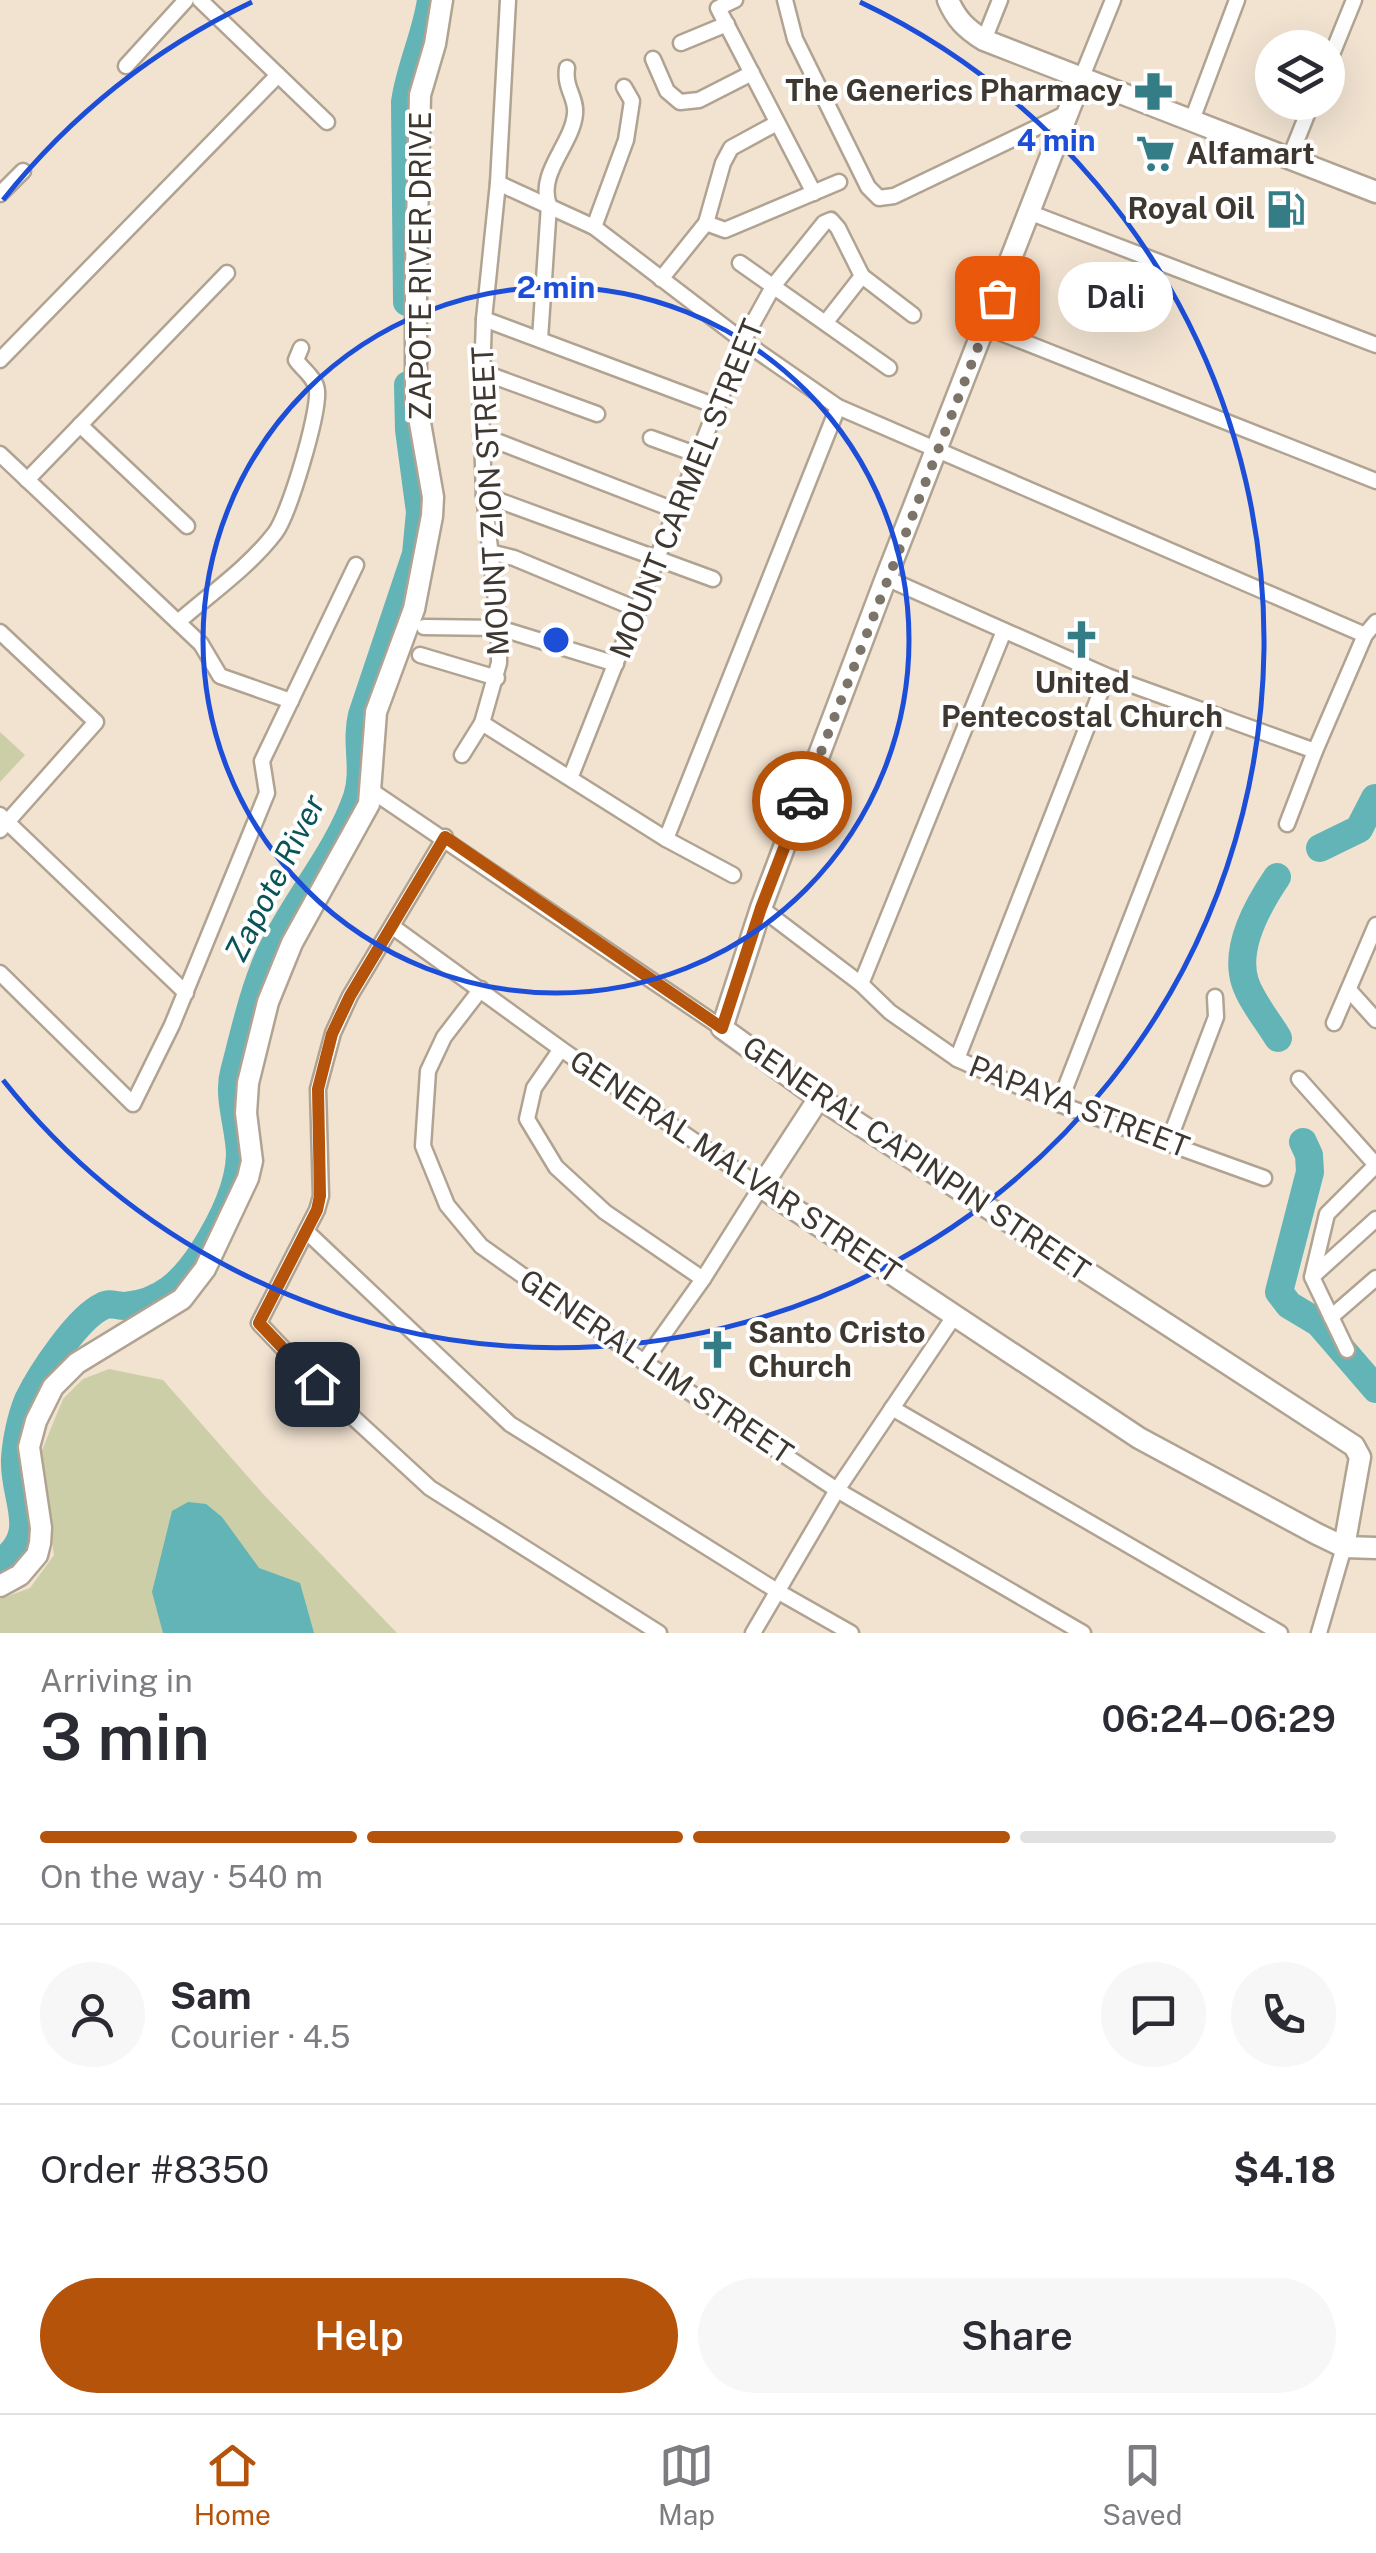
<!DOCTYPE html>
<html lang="en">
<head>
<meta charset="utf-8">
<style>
  :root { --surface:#fff; --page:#f7f7f7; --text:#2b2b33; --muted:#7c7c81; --line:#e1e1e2; --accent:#b45309 }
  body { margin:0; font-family:"Public Sans",sans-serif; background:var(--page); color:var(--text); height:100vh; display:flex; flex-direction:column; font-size:38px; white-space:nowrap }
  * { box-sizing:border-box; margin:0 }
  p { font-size:32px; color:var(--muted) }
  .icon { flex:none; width:55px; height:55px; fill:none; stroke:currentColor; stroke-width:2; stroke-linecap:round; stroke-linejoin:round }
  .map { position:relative; height:1633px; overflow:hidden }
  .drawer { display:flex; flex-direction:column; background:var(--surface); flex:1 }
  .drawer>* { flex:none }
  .tools { position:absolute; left:1255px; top:30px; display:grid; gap:20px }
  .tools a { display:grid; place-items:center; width:90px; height:90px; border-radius:50%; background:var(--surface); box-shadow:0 10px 40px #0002; font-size:50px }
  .pin { position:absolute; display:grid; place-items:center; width:85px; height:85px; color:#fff; margin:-42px; border-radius:20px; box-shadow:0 5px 15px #0006 }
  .courier { position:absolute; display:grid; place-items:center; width:100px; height:100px; margin:-50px; border:8px solid #b45309; border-radius:50%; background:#fff; color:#222; box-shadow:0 2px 12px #0007 }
  .bubble { position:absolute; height:70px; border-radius:35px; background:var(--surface); box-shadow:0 10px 40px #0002; font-size:32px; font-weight:600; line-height:70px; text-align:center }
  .headline em { font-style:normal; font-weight:600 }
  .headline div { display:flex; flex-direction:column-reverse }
  .headline { display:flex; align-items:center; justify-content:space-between; height:170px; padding:0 40px }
  h1 { font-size:65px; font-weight:600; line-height:75px }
  .bar { display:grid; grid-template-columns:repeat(4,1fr); gap:15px 10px; align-content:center; height:120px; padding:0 40px }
  .bar i { height:12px; border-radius:8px; background:var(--line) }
  .bar .active { background:var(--accent) }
  .bar p { grid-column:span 4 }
  .line { display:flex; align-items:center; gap:25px; padding:0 40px; border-top:2px solid var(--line) }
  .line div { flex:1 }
  .round { display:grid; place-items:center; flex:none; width:105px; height:105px; border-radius:52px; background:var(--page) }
  .button { display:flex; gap:20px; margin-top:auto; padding:20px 40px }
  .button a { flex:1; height:115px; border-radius:60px; background:var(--accent); color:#fff; font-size:40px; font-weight:600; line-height:115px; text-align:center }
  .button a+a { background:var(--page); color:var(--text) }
  .dock { display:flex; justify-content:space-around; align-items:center; height:140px; border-top:2px solid var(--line); background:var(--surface); font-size:28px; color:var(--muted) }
  .dock a { display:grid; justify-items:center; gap:5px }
  .dock .active { color:var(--accent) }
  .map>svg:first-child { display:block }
  .green { fill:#cbcea6 }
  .water { fill:#63b4b7 }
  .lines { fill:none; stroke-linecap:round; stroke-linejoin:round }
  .river { stroke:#63b4b7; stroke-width:28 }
  .street-casing { stroke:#b1a391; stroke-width:19 }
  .secondary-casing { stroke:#b1a391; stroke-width:25 }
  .street { stroke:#fff; stroke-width:14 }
  .secondary { stroke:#fff; stroke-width:20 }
  .done { stroke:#7d7469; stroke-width:10; stroke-dasharray:0 18 }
  .route { stroke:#b45309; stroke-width:12 }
  .ring { fill:none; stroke:#1d4ed8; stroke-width:5 }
  .labels { text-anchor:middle; stroke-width:8; stroke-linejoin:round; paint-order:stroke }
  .poi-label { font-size:30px; font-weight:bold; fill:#3e3831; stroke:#fff; text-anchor:end }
  .street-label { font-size:30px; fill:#3e3831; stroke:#fff }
  .water-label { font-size:32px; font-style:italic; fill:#0a5457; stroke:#fff }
  .centre { fill:#1d4ed8; stroke:#fff; stroke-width:5 }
  .ring-label { font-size:30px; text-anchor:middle; font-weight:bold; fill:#1d4ed8; stroke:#fff; stroke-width:8; stroke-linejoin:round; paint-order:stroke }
</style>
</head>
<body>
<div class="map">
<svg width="1376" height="1633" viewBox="0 0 1376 1633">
  <rect width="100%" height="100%" fill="#f2e3d1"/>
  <!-- green -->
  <g class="green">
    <polygon points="0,732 25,755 0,782"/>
    <polygon points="109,1369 163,1380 264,1495 397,1633 0,1633 0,1599 30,1588 54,1555 40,1455 63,1399 83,1379"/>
  </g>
  <!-- water -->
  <polygon class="water" points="188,1502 206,1504 222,1517 259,1568 300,1583 314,1633 163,1633 152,1592 172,1511"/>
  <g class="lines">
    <!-- river -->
    <g class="river">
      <path d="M407,302L405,102C410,67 426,35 431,0"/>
      <polyline points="1320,848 1359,829 1375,798"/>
      <path d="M1277,877C1258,905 1234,947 1245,982C1251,1001 1268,1021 1278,1038"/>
      <polyline points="1303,1142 1309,1155 1310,1172 1279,1292 1289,1305 1319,1323 1376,1389"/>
      <path d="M0,1563C43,1533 13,1500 15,1459C16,1441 21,1417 28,1400C40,1375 78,1317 103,1306C110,1302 116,1306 125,1306C161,1303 183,1282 202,1253C220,1225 239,1189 240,1155C240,1129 227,1097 234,1072C244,1034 253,992 269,956C294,901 337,855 357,797C366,770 355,743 362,715L416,554L420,512L409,430L408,385"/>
    </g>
    <defs>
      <g id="street">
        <polyline points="200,0 327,122"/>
        <polyline points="735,0 718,8 814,193"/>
        <polyline points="785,0 795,39 868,187 879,198 894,196 1067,113"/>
        <polyline points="984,40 1000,0"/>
        <polyline points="681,43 727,24"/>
        <polyline points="653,59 667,91 680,102 699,100 752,73"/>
        <polyline points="1328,64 1354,0"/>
        <polyline points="126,66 186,0"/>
        <polyline points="1081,79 1113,0"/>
        <polyline points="1192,120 1237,0"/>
        <polyline points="1290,157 1312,102"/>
        <polyline points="498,183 594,227 743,341 838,407 1365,635"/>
        <polyline points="0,194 23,171"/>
        <polyline points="1031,213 1376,345"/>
        <polyline points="706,223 725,230 839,182"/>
        <polyline points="594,227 626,140 632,101 624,87"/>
        <polyline points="740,263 889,368"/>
        <polyline points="862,276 913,315"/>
        <polyline points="661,279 706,223 723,163 731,148 777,123"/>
        <polyline points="484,319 716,406"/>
        <polyline points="986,327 1376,481"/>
        <path d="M540,339L549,205C537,173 572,145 575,114C577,98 564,88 567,68"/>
        <polyline points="0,360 278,75"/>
        <polyline points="482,372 597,414"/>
        <polyline points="80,425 187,526"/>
        <polyline points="481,435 677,511"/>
        <polyline points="651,438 698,455"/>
        <polyline points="0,454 201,644 220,676 291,701"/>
        <polyline points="27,480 227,273"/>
        <polyline points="484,495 713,579"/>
        <polyline points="490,552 514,558 639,610"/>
        <polyline points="886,578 1107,676 1315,751"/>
        <path d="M178,622C210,594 249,567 275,533C289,515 319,414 317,391C316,378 303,370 296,360L301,348"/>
        <polyline points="424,627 499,628 616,664"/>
        <polyline points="0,632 96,722 0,830"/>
        <polyline points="420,655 497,678"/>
        <polyline points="482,723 666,839 733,875"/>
        <polyline points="462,755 482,723 499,663 499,628 484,495 481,406 484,319 498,183 508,0"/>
        <polyline points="571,776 743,341 774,285 824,223 831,220 838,228 862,276 826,322"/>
        <polyline points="372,791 722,1028"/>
        <polyline points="0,815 186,993"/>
        <polyline points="1287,824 1315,751 1365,635 1376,622"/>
        <polyline points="445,837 350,996 333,1033 318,1089 321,1196 317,1210 259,1323 317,1384 430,1488 659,1633"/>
        <polyline points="666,839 838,407"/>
        <polyline points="761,908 861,984 890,1012 957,1059 1059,1104 1264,1178"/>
        <polyline points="393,927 561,1049 761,1187 703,1279 644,1362"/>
        <polyline points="0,973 133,1104 172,1025 267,793 262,761 356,565"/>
        <polyline points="861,984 1004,631"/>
        <polyline points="481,989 444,1037 428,1071 423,1146 447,1205 481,1246 644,1362 837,1490 1083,1633"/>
        <polyline points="1349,990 1376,1020"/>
        <polyline points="1334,1023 1376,925"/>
        <polyline points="561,1049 534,1088 527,1119 556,1167 605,1212 703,1279"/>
        <polyline points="957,1059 1107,676"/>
        <polyline points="1299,1079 1376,1165"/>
        <polyline points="1059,1104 1210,716"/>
        <polyline points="1168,1143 1216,1017 1215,997"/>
        <polyline points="306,1231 510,1424 777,1591 851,1633"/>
        <polyline points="1313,1276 1376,1219"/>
        <polyline points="1331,1317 1376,1278"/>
        <polyline points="1347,1350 1312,1277 1327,1214 1376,1165"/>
        <polyline points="892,1408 1280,1633"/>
        <polyline points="753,1633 837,1490 955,1315"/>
        <polyline points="1319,1633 1344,1547"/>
      </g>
      <g id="secondary">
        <path d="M948,0C956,19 966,29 984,40L1376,192"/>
        <polyline points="1081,79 886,578 761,908 722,1028 819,1098 1354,1446 1360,1457 1344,1547"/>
        <polyline points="819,1098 761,1187 1139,1438 1317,1534 1344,1547 1376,1548"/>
        <polyline points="0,1586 20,1575 37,1555 40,1543 41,1528 29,1447 36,1421 53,1387 77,1363 182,1299 205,1269 248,1178 252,1161 246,1113 248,1083 268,1002 292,943 369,804 376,712 414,609 432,516 433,497 416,400 416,270 420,95 435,44 442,0"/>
      </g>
    </defs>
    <!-- street casing -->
    <use href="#street" class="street-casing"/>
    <!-- secondary casing -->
    <use href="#secondary" class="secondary-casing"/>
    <!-- street -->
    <use href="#street" class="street"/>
    <!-- secondary -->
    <use href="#secondary" class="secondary"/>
  </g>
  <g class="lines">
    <!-- done -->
    <polyline class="done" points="802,801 997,298"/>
    <!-- route -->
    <polyline class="route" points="317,1384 259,1323 317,1210 320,1196 318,1089 332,1034 350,996 445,837 722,1028 761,908 802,801"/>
  </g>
  <!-- distance rings -->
  <g class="ring">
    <circle cx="556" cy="640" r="353"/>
    <path d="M3 200A707 707 0 0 1 252 2M860 2A707 707 0 1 1 3 1080"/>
  </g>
  <!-- icons -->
  <defs>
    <symbol id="pharmacy-bare" viewBox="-9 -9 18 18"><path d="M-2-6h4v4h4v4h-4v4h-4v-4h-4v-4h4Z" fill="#357d86" stroke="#fff" stroke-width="2.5" paint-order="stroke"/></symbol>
    <symbol id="supermarket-bare" viewBox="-9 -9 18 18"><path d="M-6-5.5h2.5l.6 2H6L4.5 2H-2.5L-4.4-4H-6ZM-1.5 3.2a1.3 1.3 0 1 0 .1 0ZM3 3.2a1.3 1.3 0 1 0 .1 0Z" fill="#357d86" stroke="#fff" stroke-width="2.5" paint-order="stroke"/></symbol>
    <symbol id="fuel-bare" viewBox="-9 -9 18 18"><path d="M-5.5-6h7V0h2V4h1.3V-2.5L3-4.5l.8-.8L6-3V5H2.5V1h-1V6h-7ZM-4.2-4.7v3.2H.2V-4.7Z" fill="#357d86" stroke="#fff" stroke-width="2.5" paint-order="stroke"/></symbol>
    <symbol id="church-bare" viewBox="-9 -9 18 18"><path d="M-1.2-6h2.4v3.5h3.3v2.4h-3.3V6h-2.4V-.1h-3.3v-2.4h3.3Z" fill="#357d86" stroke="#fff" stroke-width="2.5" paint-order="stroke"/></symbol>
  </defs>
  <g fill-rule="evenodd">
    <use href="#pharmacy-bare" x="1126" y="64" width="55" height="55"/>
    <use href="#supermarket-bare" x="1128" y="126" width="55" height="55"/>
    <use href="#fuel-bare" x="1258" y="182" width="55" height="55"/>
    <use href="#church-bare" x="1054" y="612" width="55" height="55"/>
    <use href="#church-bare" x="690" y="1322" width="55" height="55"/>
  </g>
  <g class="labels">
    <!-- poi labels -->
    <g class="poi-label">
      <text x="1123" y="101">The Generics Pharmacy</text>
      <text x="1186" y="164" text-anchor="start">Alfamart</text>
      <text x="1255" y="219">Royal Oil</text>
      <text x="1082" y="693" text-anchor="middle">United<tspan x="1082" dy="34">Pentecostal Church</tspan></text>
      <text x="748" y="1343" text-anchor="start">Santo Cristo<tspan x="748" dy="34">Church</tspan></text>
    </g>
    <!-- street labels -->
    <g class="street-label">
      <text transform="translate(421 266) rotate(-90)" y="10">ZAPOTE RIVER DRIVE</text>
      <text transform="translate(687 489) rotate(-68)" y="10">MOUNT CARMEL STREET</text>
      <text transform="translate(491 501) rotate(-93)" y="10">MOUNT ZION STREET</text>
      <text transform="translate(1079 1107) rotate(21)" y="10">PAPAYA STREET</text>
      <text transform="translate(916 1159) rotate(34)" y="10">GENERAL CAPINPIN STREET</text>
      <text transform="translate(735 1167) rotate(34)" y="10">GENERAL MALVAR STREET</text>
      <text transform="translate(656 1367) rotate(34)" y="10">GENERAL LIM STREET</text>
    </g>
    <!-- water labels -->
    <g class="water-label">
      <text transform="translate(275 878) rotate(-63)" y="11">Zapote River</text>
    </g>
  </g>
  <circle cx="556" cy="640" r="15" class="centre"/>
  <g class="ring-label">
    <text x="1056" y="151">4 min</text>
    <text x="556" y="298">2 min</text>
  </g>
</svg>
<div class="tools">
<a><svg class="icon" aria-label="layers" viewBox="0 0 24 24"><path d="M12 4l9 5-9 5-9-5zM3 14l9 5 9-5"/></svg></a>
</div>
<div class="pin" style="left:997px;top:298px;background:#ea580c"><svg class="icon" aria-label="bag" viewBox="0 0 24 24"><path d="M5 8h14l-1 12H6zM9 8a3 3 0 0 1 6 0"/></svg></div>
<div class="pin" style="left:317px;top:1384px;background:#1f2937"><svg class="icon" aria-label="home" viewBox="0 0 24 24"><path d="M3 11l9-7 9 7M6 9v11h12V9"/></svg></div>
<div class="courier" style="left:802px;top:801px"><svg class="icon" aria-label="car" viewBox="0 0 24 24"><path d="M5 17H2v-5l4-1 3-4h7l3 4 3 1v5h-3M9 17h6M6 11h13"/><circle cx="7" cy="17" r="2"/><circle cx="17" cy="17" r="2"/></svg></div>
<div class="bubble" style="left:1058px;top:262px;width:115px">Dali</div>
</div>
<section class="drawer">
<div class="headline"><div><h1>3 min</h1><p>Arriving in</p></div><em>06:24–06:29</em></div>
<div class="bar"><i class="active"></i><i class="active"></i><i class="active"></i><i></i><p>On the way · 540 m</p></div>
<div class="line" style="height:180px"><a class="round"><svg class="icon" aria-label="person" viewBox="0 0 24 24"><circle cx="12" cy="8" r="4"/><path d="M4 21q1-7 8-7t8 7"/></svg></a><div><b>Sam</b><p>Courier · 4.5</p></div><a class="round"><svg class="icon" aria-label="chat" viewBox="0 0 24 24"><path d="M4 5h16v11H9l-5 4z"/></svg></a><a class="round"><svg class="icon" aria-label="phone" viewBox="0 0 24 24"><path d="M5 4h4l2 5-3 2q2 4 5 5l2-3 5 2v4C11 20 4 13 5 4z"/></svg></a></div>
<div class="line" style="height:130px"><div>Order #8350</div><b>$4.18</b></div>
<div class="button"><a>Help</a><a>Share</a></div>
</section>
<nav class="dock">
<a class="active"><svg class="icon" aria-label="home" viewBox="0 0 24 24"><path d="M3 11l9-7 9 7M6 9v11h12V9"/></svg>Home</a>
<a><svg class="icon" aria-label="map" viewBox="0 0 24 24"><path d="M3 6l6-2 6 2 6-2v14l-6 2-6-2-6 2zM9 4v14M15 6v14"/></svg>Map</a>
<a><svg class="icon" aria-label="saved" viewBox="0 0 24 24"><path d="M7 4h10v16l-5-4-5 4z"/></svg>Saved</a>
</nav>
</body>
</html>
